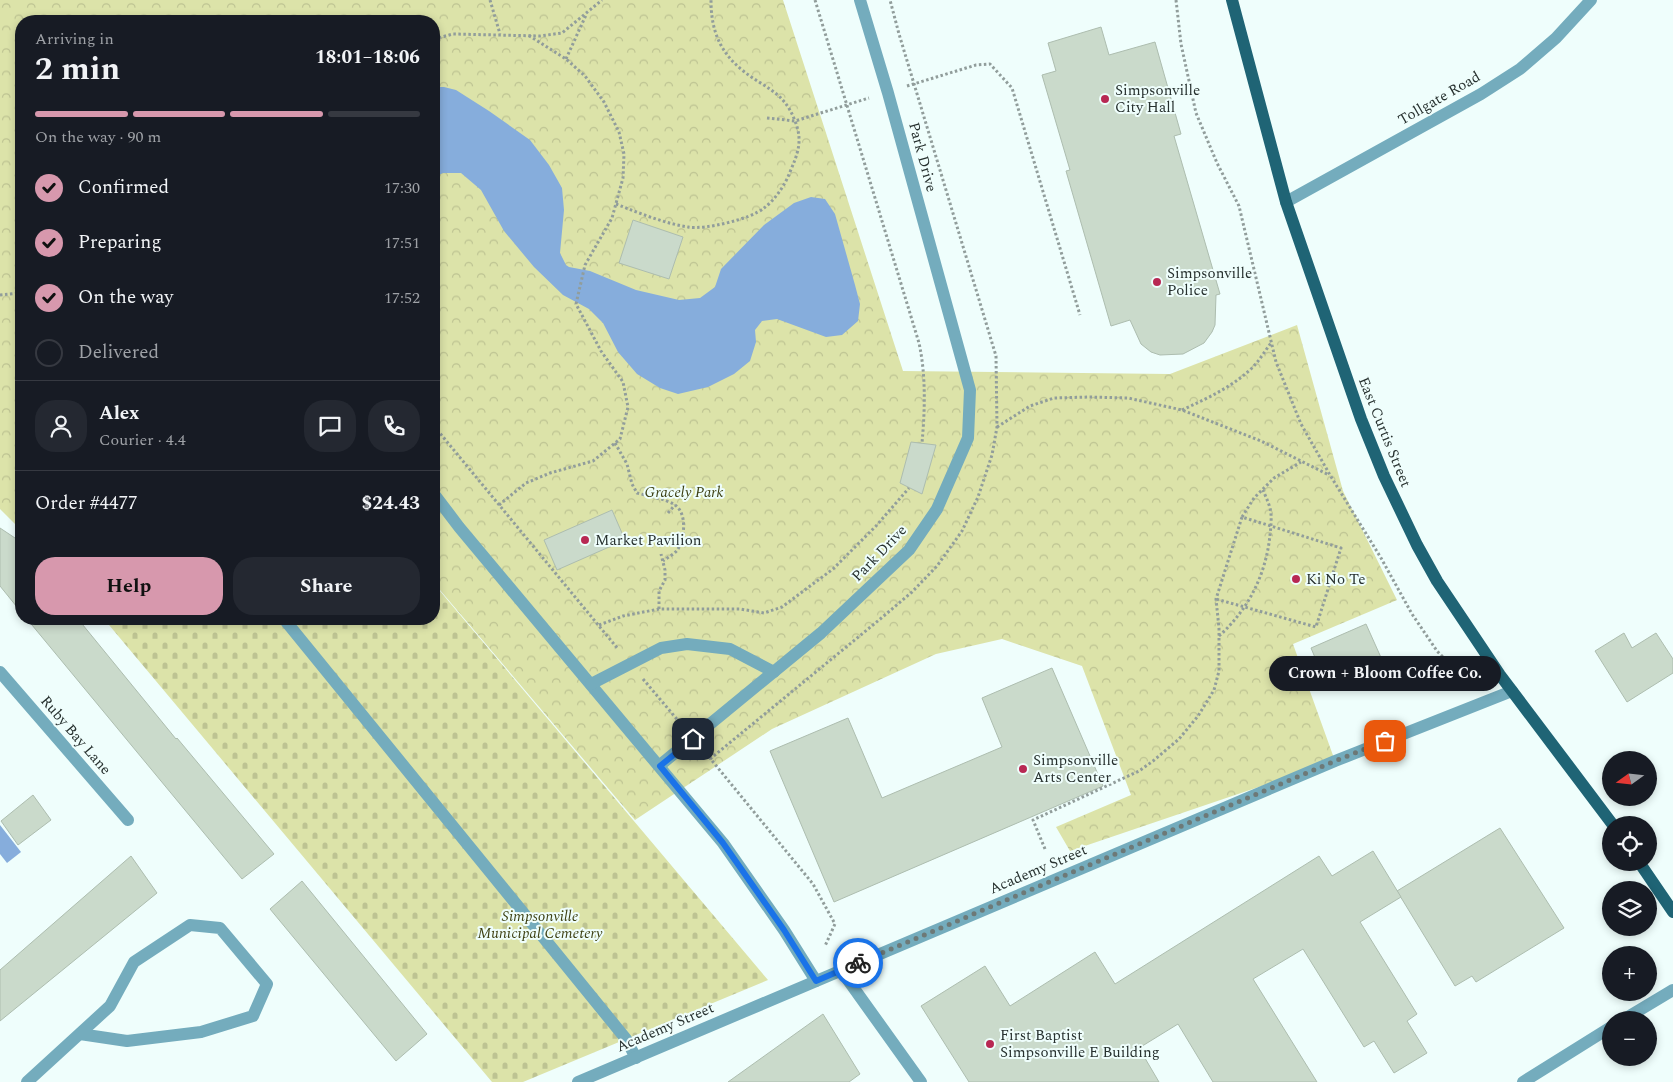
<!DOCTYPE html>
<html lang="en">
<head>
<meta charset="utf-8">
<style>
  :root { --surface:#171b24; --page:#242831; --text:#f1f3f6; --muted:#9ea1a6; --line:#363941; --accent:#d798ad }
  body { margin:0; font-family:Spectral,serif; background:var(--page); color:var(--text); height:100vh; display:flex; flex-direction:column; font-size:19px; white-space:nowrap }
  * { box-sizing:border-box; margin:0 }
  p { font-size:16px; color:var(--muted) }
  .icon { flex:none; width:28px; height:28px; fill:none; stroke:currentColor; stroke-width:2; stroke-linecap:round; stroke-linejoin:round }
  .map { position:relative; flex:1; overflow:hidden }
  .drawer { position:absolute; left:15px; top:15px; width:425px; height:610px; display:flex; flex-direction:column; background:var(--surface); border-radius:20px; box-shadow:0 2px 8px #0003 }
  .drawer>* { flex:none }
  .needle { width:32px; rotate:255deg }
  .buttons { position:absolute; left:1602px; top:751px; display:grid; gap:10px }
  .buttons a { display:grid; place-items:center; width:55px; height:55px; border-radius:50%; background:var(--surface); box-shadow:0 2px 8px #0003; font-size:25px }
  .pin { position:absolute; display:grid; place-items:center; width:42px; height:42px; color:#fff; margin:-21px; border-radius:10px; box-shadow:0 2px 8px #0006 }
  .courier { position:absolute; display:grid; place-items:center; width:50px; height:50px; margin:-25px; border:4px solid #1a73e8; border-radius:50%; background:#fff; color:#222; box-shadow:0 1px 6px #0007 }
  .bubble { position:absolute; height:35px; border-radius:18px; background:var(--surface); box-shadow:0 2px 8px #0003; font-size:16px; font-weight:700; line-height:35px; text-align:center }
  .headline em { font-style:normal; font-weight:700 }
  .headline div { display:flex; flex-direction:column-reverse }
  .headline { display:flex; align-items:center; justify-content:space-between; height:85px; padding:0 20px }
  h1 { font-size:32px; font-weight:700; line-height:38px }
  .bar { display:grid; grid-template-columns:repeat(4,1fr); gap:8px 5px; align-content:center; height:60px; padding:0 20px }
  .bar i { height:6px; border-radius:4px; background:var(--line) }
  .bar .active { background:var(--accent) }
  .bar p { grid-column:span 4 }
  .line { display:flex; align-items:center; gap:12px; padding:0 20px; border-top:1px solid var(--line) }
  .line div { flex:1 }
  .round { display:grid; place-items:center; flex:none; width:52px; height:52px; border-radius:20px; background:var(--page) }
  ol { padding:0 20px; list-style:none }
  li { display:flex; align-items:center; gap:15px; height:55px }
  li p { margin-inline-start:auto }
  li .icon { padding:5px; border-radius:50%; background:var(--accent); color:#111; stroke-width:4 }
  li:last-child { color:var(--muted) }
  li i { width:28px; height:28px; border:2px solid var(--line); border-radius:50% }
  .button { display:flex; gap:10px; margin-top:auto; padding:10px 20px }
  .button a { flex:1; height:58px; border-radius:20px; background:var(--accent); color:#111; font-size:20px; font-weight:700; line-height:58px; text-align:center }
  .button a+a { background:var(--page); color:var(--text) }
  .map>svg:first-child { display:block }
  .cemetery { fill:url(#cemetery-stones) }
  .park { fill:url(#park-crowns) }
  .water { fill:#86addc }
  .building { fill:#cadacb; stroke:#adbdaf }
  .lines { fill:none; stroke-linecap:round; stroke-linejoin:round }
  .path { stroke:#919d9b; stroke-width:3; stroke-dasharray:2.5 2.5; stroke-linecap:butt }
  .minor { stroke:#74acbd; stroke-width:12 }
  .major { stroke:#1f6475; stroke-width:12 }
  .done { stroke:#6d7977; stroke-width:5; stroke-dasharray:0 9 }
  .route { stroke:#1a73e8; stroke-width:6 }
  .poi-dot { fill:#b82853; stroke:#effefc; stroke-width:2 }
  .labels { text-anchor:middle; stroke-width:4; stroke-linejoin:round; paint-order:stroke }
  .poi-label { font-size:15px; fill:#27312f; stroke:#effefc; text-anchor:start }
  .street-label { font-size:15px; fill:#27312f; stroke:#effefc }
  .park-label { font-size:15px; font-style:italic; fill:#3d4012; stroke:#effefc }
</style>
</head>
<body>
<div class="map">
<svg width="1673" height="1082" viewBox="0 0 1673 1082">
  <defs>
    <pattern id="cemetery-stones" width="16" height="16" patternUnits="userSpaceOnUse" patternTransform="scale(1.25)"><rect width="16" height="16" fill="#dce3a9"/><path d="M2 7V4a2 2 0 0 1 4 0v3zM10 15v-3a2 2 0 0 1 4 0v3z" fill="#bdc392"/></pattern>
    <pattern id="park-crowns" width="20" height="18" patternUnits="userSpaceOnUse" patternTransform="scale(1.25)"><rect width="20" height="18" fill="#dce3a9"/><path d="M2 6a3 3 0 1 1 6 0M12 15a3 3 0 1 1 6 0" fill="none" stroke="#bdc392"/></pattern>
  </defs>
  <rect width="100%" height="100%" fill="#effefc"/>
  <!-- cemetery -->
  <polygon class="cemetery" points="434,584 768,980 523,1082 492,1082 104,619 434,619"/>
  <!-- park -->
  <polygon class="park" points="0,0 783,0 903,371 1170,374 1297,325 1343,491 1397,600 1293,644 1335,761 1070,851 1056,827 1131,795 1082,666 1002,639 936,654 772,729 635,820 434,583 434,21 21,21 21,530 0,509"/>
  <!-- water -->
  <g class="water">
    <polygon points="434,87 444,87 456,90 489,111 530,140 549,165 562,188 564,210 560,253 566,265 569,267 590,271 636,290 679,300 700,298 715,287 721,269 764,225 794,203 811,197 825,199 835,214 855,285 860,304 858,321 842,335 826,337 777,319 762,321 755,330 756,342 750,361 734,374 708,387 678,394 660,388 637,374 618,352 603,323 589,309 563,295 534,267 504,231 481,190 461,173 443,173 434,177"/>
    <polygon points="0,825 21,852 7,863 0,854"/>
  </g>
  <!-- building -->
  <g class="building">
    <polygon points="1101,27 1109,55 1155,42 1181,134 1174,136 1220,294 1216,295 1215,325 1212,332 1204,343 1183,354 1160,355 1151,352 1141,344 1130,320 1111,326 1066,171 1070,170 1042,75 1056,71 1048,43"/>
    <polygon points="633,220 683,237 669,279 619,263"/>
    <polygon points="911,442 936,445 922,494 900,483"/>
    <polygon points="612,510 625,540 557,570 544,540"/>
    <polygon points="0,528 21,542 21,612 0,586"/>
    <polygon points="27,619 78,619 176,739 177,738 274,854 242,879"/>
    <polygon points="1366,624 1383,662 1327,686 1311,648"/>
    <polygon points="1624,633 1632,648 1656,633 1673,659 1673,673 1627,702 1595,651"/>
    <polygon points="1052,668 1103,786 834,902 770,751 848,718 882,798 1002,747 982,698"/>
    <polygon points="33,795 51,820 18,845 1,821"/>
    <polygon points="1500,828 1564,928 1476,982 1472,976 1455,986 1397,891"/>
    <polygon points="1373,851 1401,897 1360,922 1417,1014 1407,1021 1427,1053 1394,1073 1374,1041 1364,1047 1303,949 1253,979 1317,1082 1213,1082 1178,1024 1139,1048 1159,1082 969,1082 921,1006 985,966 1010,1006 1095,952 1115,984 1319,856 1332,876"/>
    <polygon points="131,856 157,893 0,1021 0,970"/>
    <polygon points="302,881 427,1034 396,1061 270,909"/>
    <polygon points="823,1014 860,1074 849,1082 728,1082"/>
  </g>
  <g class="lines">
    <!-- path -->
    <g class="path">
      <polyline points="490,0 500,34"/>
      <path d="M815,0L919,343C926,375 925,410 922,443"/>
      <polyline points="1176,0 1181,44 1196,113 1217,163 1239,206 1276,362 1301,424 1330,475 1381,558 1412,614 1437,651 1462,677"/>
      <polyline points="434,39 453,34 540,36 562,33 602,0"/>
      <polyline points="566,59 586,15"/>
      <polyline points="907,86 976,65 990,64 1012,88 1080,315"/>
      <polyline points="767,118 795,121 869,98"/>
      <path d="M616,204C639,213 663,223 688,227C705,230 751,219 764,208C775,200 785,185 790,172C798,153 803,141 795,121C784,91 764,88 742,70C719,51 711,29 711,0"/>
      <polyline points="0,295 21,293"/>
      <path d="M1182,410C1208,398 1232,387 1252,368C1259,361 1265,351 1271,343"/>
      <polyline points="434,426 618,649"/>
      <polyline points="997,427 1030,406 1054,398 1089,397 1128,398 1182,410 1261,441 1329,475"/>
      <path d="M615,443L627,464L632,484L637,493C648,496 666,499 675,505C687,513 685,537 678,549C675,554 668,557 663,561"/>
      <polyline points="499,505 526,483 550,473 593,461 620,439 628,407 623,382 601,351 576,304 585,265 612,218 623,178 624,154 619,132 604,102 585,76 566,59 528,35"/>
      <polyline points="668,513 675,505"/>
      <polyline points="1242,517 1254,498 1274,478 1301,462"/>
      <polyline points="659,609 659,591 665,580 665,570 661,554"/>
      <polyline points="599,625 623,616 659,609 740,609 764,613 782,607 833,569 876,526 909,488"/>
      <path d="M1219,636C1249,609 1266,574 1270,535C1271,526 1272,516 1270,508C1268,501 1265,495 1263,490"/>
      <polyline points="643,679 681,724"/>
      <polyline points="709,757 813,884 835,924 825,946"/>
      <polyline points="710,759 879,620 912,592 937,566 962,531 978,497 992,455 997,427 996,356 899,34 890,0"/>
      <polyline points="1045,849 1033,820 1139,771 1153,761 1179,739 1198,716 1214,690 1219,671 1219,628 1216,599 1242,517 1341,548 1316,627 1216,599"/>
    </g>
    <!-- minor -->
    <g class="minor">
      <polyline points="1286,202 1481,94 1520,69 1556,38 1591,0"/>
      <polyline points="434,494 459,527 723,843 784,930 816,981"/>
      <polyline points="284,619 626,1039 636,1058"/>
      <polyline points="0,672 128,820"/>
      <polyline points="591,684 661,648 687,644 730,649 774,672"/>
      <polyline points="659,766 821,633 909,550 937,509 968,438 970,390 888,93 860,0"/>
      <polyline points="843,970 848,980 921,1082"/>
      <polyline points="1623,1020 1673,990"/>
      <polyline points="27,1082 110,1006 134,962 190,925 220,928 267,984 253,1016 201,1032 127,1041 80,1034"/>
      <polyline points="578,1082 1335,761 1512,691"/>
      <polyline points="1523,1082 1611,1027"/>
    </g>
    <!-- major -->
    <g class="major">
      <polyline points="1232,0 1286,202 1361,419 1384,476 1417,545 1437,581 1500,675 1613,825"/>
      <polyline points="1639,862 1673,912"/>
    </g>
  </g>
  <g class="lines">
    <!-- done -->
    <polyline class="done" points="858,963 1335,761 1385,741"/>
    <!-- route -->
    <polyline class="route" points="693,739 660,766 723,843 784,930 816,981 858,963"/>
  </g>
  <!-- markers -->
  <g class="poi-dot">
    <circle cx="1105" cy="99" r="5"/>
    <circle cx="1157" cy="282" r="5"/>
    <circle cx="585" cy="540" r="5"/>
    <circle cx="1296" cy="579" r="5"/>
    <circle cx="1023" cy="769" r="5"/>
    <circle cx="990" cy="1044" r="5"/>
  </g>
  <g class="labels">
    <!-- poi labels -->
    <g class="poi-label">
      <text x="1115" y="95">Simpsonville<tspan x="1115" dy="17">City Hall</tspan></text>
      <text x="1167" y="278">Simpsonville<tspan x="1167" dy="17">Police</tspan></text>
      <text x="595" y="545">Market Pavilion</text>
      <text x="1306" y="584">Ki No Te</text>
      <text x="1033" y="765">Simpsonville<tspan x="1033" dy="17">Arts Center</tspan></text>
      <text x="1000" y="1040">First Baptist<tspan x="1000" dy="17">Simpsonville E Building</tspan></text>
    </g>
    <!-- street labels -->
    <g class="street-label">
      <text transform="translate(1439 98) rotate(-30)" y="5">Tollgate Road</text>
      <text transform="translate(923 157) rotate(75)" y="5">Park Drive</text>
      <text transform="translate(1385 432) rotate(68)" y="5">East Curtis Street</text>
      <text transform="translate(879 553) rotate(-46)" y="5">Park Drive</text>
      <text transform="translate(76 735) rotate(49)" y="5">Ruby Bay Lane</text>
      <text transform="translate(1038 869) rotate(-23)" y="5">Academy Street</text>
      <text transform="translate(665 1027) rotate(-23)" y="5">Academy Street</text>
    </g>
    <!-- park labels -->
    <g class="park-label">
      <text x="684" y="497">Gracely Park</text>
      <text x="540" y="921">Simpsonville<tspan x="540" dy="17">Municipal Cemetery</tspan></text>
    </g>
  </g>
</svg>
<div class="buttons">
<a><svg class="needle" viewBox="-14 -14 28 28"><path d="M0-13l5 13h-10z" fill="#e53935"/><path d="M0 13l5-13h-10z" fill="#9ea1a6"/></svg></a>
<a><svg class="icon" aria-label="locate" viewBox="0 0 24 24"><circle cx="12" cy="12" r="6"/><path d="M12 2v4M12 18v4M2 12h4M18 12h4"/></svg></a>
<a><svg class="icon" aria-label="layers" viewBox="0 0 24 24"><path d="M12 4l9 5-9 5-9-5zM3 14l9 5 9-5"/></svg></a>
<a>+</a>
<a>−</a>
</div>
<div class="pin" style="left:1385px;top:741px;background:#ea580c"><svg class="icon" aria-label="bag" viewBox="0 0 24 24"><path d="M5 8h14l-1 12H6zM9 8a3 3 0 0 1 6 0"/></svg></div>
<div class="pin" style="left:693px;top:739px;background:#1f2937"><svg class="icon" aria-label="home" viewBox="0 0 24 24"><path d="M3 11l9-7 9 7M6 9v11h12V9"/></svg></div>
<div class="courier" style="left:858px;top:963px"><svg class="icon" aria-label="bike" viewBox="0 0 24 24"><circle cx="6" cy="16" r="4"/><circle cx="18" cy="16" r="4"/><path d="M6 16l4-8h5l3 8M10 8l3 8H6M13 5h3"/></svg></div>
<div class="bubble" style="left:1269px;top:656px;width:232px">Crown + Bloom Coffee Co.</div>
<section class="drawer">
<div class="headline"><div><h1>2 min</h1><p>Arriving in</p></div><em>18:01–18:06</em></div>
<div class="bar"><i class="active"></i><i class="active"></i><i class="active"></i><i></i><p>On the way · 90 m</p></div>
<ol>
<li><svg class="icon" aria-label="check" viewBox="0 0 24 24"><path d="M5 12l5 5 9-10"/></svg>Confirmed<p>17:30</p></li>
<li><svg class="icon" aria-label="check" viewBox="0 0 24 24"><path d="M5 12l5 5 9-10"/></svg>Preparing<p>17:51</p></li>
<li><svg class="icon" aria-label="check" viewBox="0 0 24 24"><path d="M5 12l5 5 9-10"/></svg>On the way<p>17:52</p></li>
<li><i></i>Delivered</li>
</ol>
<div class="line" style="height:90px"><a class="round"><svg class="icon" aria-label="person" viewBox="0 0 24 24"><circle cx="12" cy="8" r="4"/><path d="M4 21q1-7 8-7t8 7"/></svg></a><div><b>Alex</b><p>Courier · 4.4</p></div><a class="round"><svg class="icon" aria-label="chat" viewBox="0 0 24 24"><path d="M4 5h16v11H9l-5 4z"/></svg></a><a class="round"><svg class="icon" aria-label="phone" viewBox="0 0 24 24"><path d="M5 4h4l2 5-3 2q2 4 5 5l2-3 5 2v4C11 20 4 13 5 4z"/></svg></a></div>
<div class="line" style="height:65px"><div>Order #4477</div><b>$24.43</b></div>
<div class="button"><a>Help</a><a>Share</a></div>
</section>
</div>
</body>
</html>
